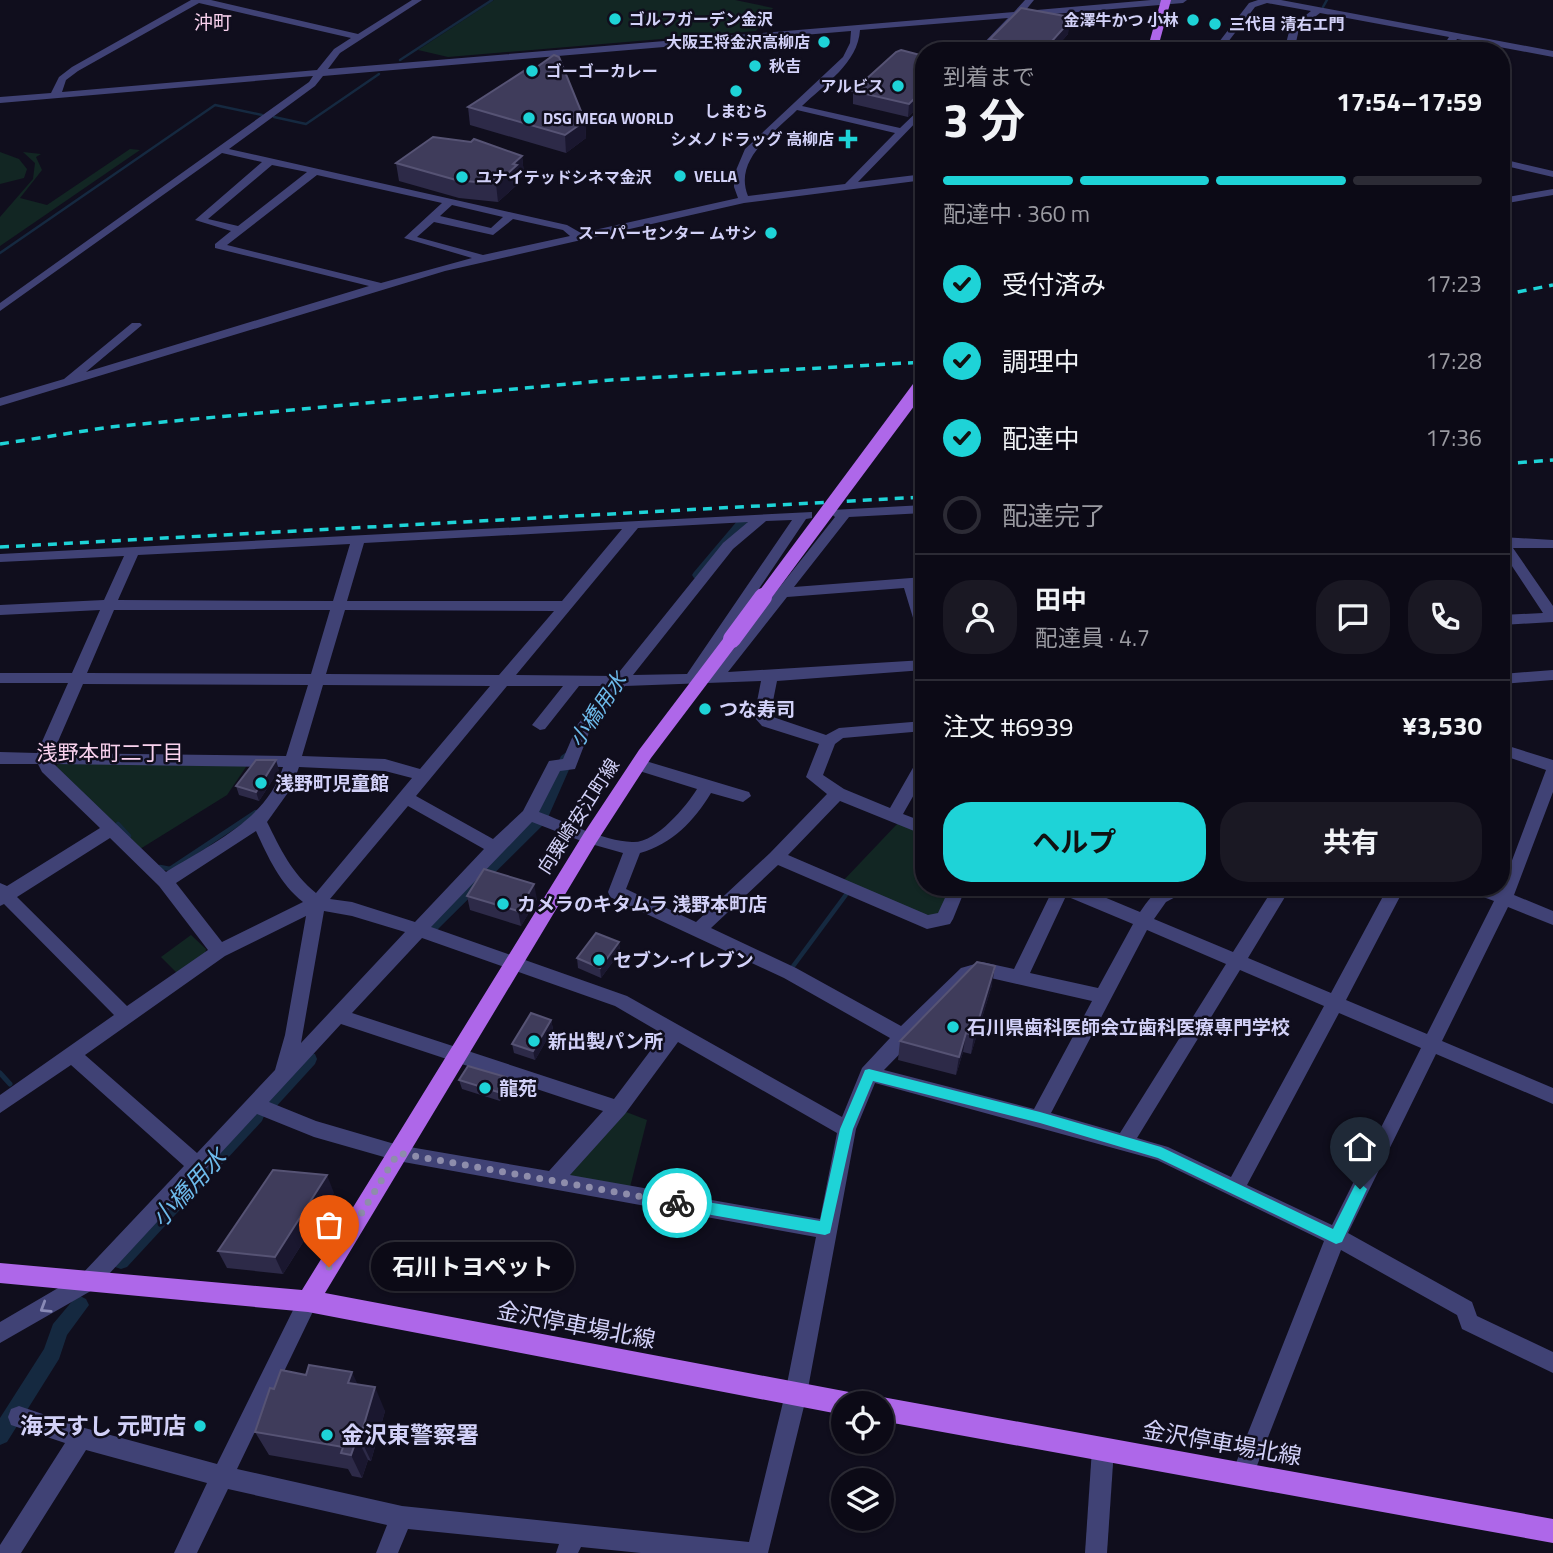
<!DOCTYPE html>
<html lang="ja">
<head>
<meta charset="utf-8">
<style>
  :root { --surface:#0c0a16; --page:#1a1823; --text:#f1f3f6; --muted:#9a9aa1; --line:#2c2b35; --accent:#1ed3d7 }
  body { margin:0; font-family:"Titillium Web","Noto Sans JP",sans-serif; background:var(--page); color:var(--text); height:100vh; display:flex; flex-direction:column; font-size:26px; white-space:nowrap }
  * { box-sizing:border-box; margin:0 }
  p { font-size:23px; color:var(--muted) }
  .icon { flex:none; width:38px; height:38px; fill:none; stroke:currentColor; stroke-width:2; stroke-linecap:round; stroke-linejoin:round }
  .map { position:relative; flex:1; overflow:hidden }
  .panel { position:absolute; left:915px; top:42px; width:595px; height:854px; display:flex; flex-direction:column; background:var(--surface); border-radius:28px; box-shadow:0 2px 5px #0004,0 0 0 2px var(--line) }
  .panel>* { flex:none }
  .tools { position:absolute; left:831px; top:1391px; display:grid; gap:14px }
  .tools a { display:grid; place-items:center; width:63px; height:63px; border-radius:50%; background:var(--surface); box-shadow:0 2px 5px #0004,0 0 0 2px var(--line); font-size:35px }
  .pin { position:absolute; display:grid; place-items:center; width:60px; height:60px; color:#fff; margin:-72px -30px; border-radius:50% 50% 50% 0; rotate:-45deg; box-shadow:0 0 7px #0007 }
  .pin .icon { rotate:45deg }
  .courier { position:absolute; display:grid; place-items:center; width:70px; height:70px; margin:-35px; border:5px solid #1ed3d7; border-radius:50%; background:#fff; color:#222; box-shadow:0 2px 9px #0007 }
  .bubble { position:absolute; height:49px; border-radius:24px; background:var(--surface); box-shadow:0 2px 5px #0004,0 0 0 2px var(--line); font-size:23px; font-weight:700; line-height:49px; text-align:center }
  .overview em { font-style:normal; font-weight:700 }
  .overview div { display:flex; flex-direction:column-reverse }
  .overview { display:flex; align-items:center; justify-content:space-between; height:119px; padding:0 28px }
  h1 { font-size:46px; font-weight:700; line-height:52px }
  .bar { display:grid; grid-template-columns:repeat(4,1fr); gap:10px 7px; align-content:center; height:84px; padding:0 28px }
  .bar i { height:9px; border-radius:5px; background:var(--line) }
  .bar .active { background:var(--accent) }
  .bar p { grid-column:span 4 }
  .line { display:flex; align-items:center; gap:18px; padding:0 28px; border-top:2px solid var(--line) }
  .line div { flex:1 }
  .round { display:grid; place-items:center; flex:none; width:74px; height:74px; border-radius:28px; background:var(--page) }
  ol { padding:0 28px; list-style:none }
  li { display:flex; align-items:center; gap:21px; height:77px }
  li p { margin-inline-start:auto }
  li .icon { padding:7px; border-radius:50%; background:var(--accent); color:#111; stroke-width:4 }
  li:last-child { color:var(--muted) }
  li i { width:38px; height:38px; border:4px solid var(--line); border-radius:50% }
  .button { display:flex; gap:14px; margin-top:auto; padding:14px 28px }
  .button a { flex:1; height:80px; border-radius:28px; background:var(--accent); color:#111; font-size:28px; font-weight:700; line-height:80px; text-align:center }
  .button a+a { background:var(--page); color:var(--text) }
  .map>svg:first-child { display:block }
  .green { fill:#122623 }
  .lines { fill:none; stroke-linecap:round; stroke-linejoin:round }
  .stream-far2 { stroke:#152940; stroke-width:2.5 }
  .stream-far1 { stroke:#152940; stroke-width:4.5 }
  .stream { stroke:#152940; stroke-width:5 }
  .canal { fill:#152940; fill-rule:evenodd }
  .minor { fill:#404275; fill-rule:evenodd }
  .major { fill:#ae67e9; fill-rule:evenodd }
  .rail { stroke:#1ed3d7; stroke-width:3.5; stroke-dasharray:9 7; stroke-linecap:butt }
  .major-bridge-far1 { stroke:#ae67e9; stroke-width:14 }
  .major-bridge { stroke:#ae67e9; stroke-width:18 }
  .wall { fill:#2d2a48 }
  .shaded-wall { fill:#1a172f }
  .building { fill:#3f3c5b; stroke:#565374; stroke-width:2 }
  .oneway { stroke:#898ab6 }
  .route { fill:#1ed3d7 }
  .done { stroke:#8e8dab; stroke-width:7; stroke-dasharray:0 12.6 }
  .poi-dot { fill:#1ed3d7; stroke:#100e1d; stroke-width:2.5 }
  .labels { text-anchor:middle; stroke-width:5; stroke-linejoin:round; paint-order:stroke }
  .far-poi-label { font-size:16px; font-weight:bold; fill:#d2d1f8; stroke:#100e1d; text-anchor:start }
  .far-quarter-label { font-size:19px; fill:#f9d2ee; stroke:#100e1d }
  .poi-label { font-size:19px; font-weight:bold; fill:#d2d1f8; stroke:#100e1d; text-anchor:start }
  .street-label { font-size:19px; fill:#d2d1f8; stroke:#100e1d }
  .water-label { font-size:21px; font-style:italic; fill:#6dbaea; stroke:#100e1d }
  .neighbourhood-label { font-size:21px; fill:#f9d2ee; stroke:#100e1d }
  .near-street-label { font-size:23px; fill:#d2d1f8; stroke:#100e1d }
  .near-poi-label { font-size:23px; font-weight:bold; fill:#d2d1f8; stroke:#100e1d; text-anchor:end }
  .near-water-label { font-size:24px; font-style:italic; fill:#6dbaea; stroke:#100e1d }
</style>
</head>
<body>
<div class="map">
<svg width="1553" height="1553" viewBox="0 0 1553 1553">
  <rect width="100%" height="100%" fill="#100e1d"/>
  <!-- green -->
  <g class="green">
    <polygon points="494,0 735,0 773,8 756,31 448,57 418,50"/>
    <polygon points="130,149 140,150 0,246 0,217 33,179 35,163 23,152 41,154 36,157 42,170 20,198 47,205"/>
    <polygon points="0,152 19,159 27,169 24,178 0,184"/>
    <polygon points="61,762 248,764 227,795 140,849 56,766"/>
    <polygon points="899,822 924,832 924,887 954,887 939,916 926,919 843,881"/>
    <polygon points="191,935 206,949 205,955 178,974 161,957"/>
    <polygon points="621,1110 647,1120 629,1191 560,1179"/>
  </g>
  <g class="lines">
    <!-- stream-far2 -->
    <g class="stream-far2">
      <polyline points="1323,7 1327,0"/>
      <polyline points="400,60 492,0"/>
      <polyline points="274,117 306,124 379,74"/>
      <polyline points="0,253 215,105 262,115"/>
    </g>
    <!-- stream-far1 -->
    <g class="stream-far1">
      <polyline points="118,824 129,836"/>
      <polyline points="160,867 170,869 256,812"/>
      <polyline points="791,969 848,892"/>
    </g>
    <!-- stream -->
    <polyline class="stream" points="0,1073 10,1084"/>
    <!-- canal -->
    <g class="canal">
      <polygon points="742,519 746,520 748,523 746,526 702,578 694,578 692,575 694,572 738,520"/>
      <polygon points="568,751 575,756 546,822 436,931 431,933 426,931 423,927 426,923 535,815 561,756"/>
      <polygon points="309,1052 315,1054 317,1059 315,1064 273,1110 267,1112 261,1110 259,1105 261,1100 303,1054"/>
      <polygon points="256,1109 262,1111 264,1116 262,1121 127,1267 121,1269 115,1267 112,1261 115,1255 250,1111"/>
      <polygon points="80,1296 86,1299 89,1305 67,1335 59,1359 7,1442 0,1445 0,1418 44,1349 53,1324 74,1299"/>
    </g>
    <!-- minor -->
    <g class="minor">
      <path d="M191,0H211L358,34L412,0H422L340,53L328,69L1014,12L1025,0H1034L1025,11L1151,0H1187L1183,3L1019,17L985,51H976L1008,18L860,30C858,63 825,84 802,106L900,128L924,105V114L858,182L924,174V180L744,203L445,271L0,406V398L64,379L132,323H140L142,325L86,372L369,286L215,248V244L231,231L195,220L262,162L222,153L0,311V303L309,82L313,76L0,103V97L51,93L59,77L72,67ZM199,3L351,38L334,49L317,70L62,92L66,80L78,71ZM851,31L850,43L843,57L745,149L734,175V187L738,198L581,233L567,225L229,149L315,86L323,76ZM797,110L895,133L845,184L748,196C733,159 774,133 797,110ZM272,165L307,172L238,226L208,219ZM317,175L442,203L404,238L472,258L381,283L227,245ZM452,205L503,217L491,228L440,216ZM513,219L563,230L570,236L483,255L417,237L434,222L493,235Z"/>
      <polygon points="1258,0 1281,0 1553,51 1553,57 1457,39 1450,51 1440,51 1449,37 1320,13 1299,29 1294,51 1284,51 1290,28 1311,11 1267,3 1255,7 1221,51 1212,51 1249,3"/>
      <polygon points="1502,159 1553,171 1553,177 1502,165"/>
      <polygon points="1553,189 1553,195 1502,204 1502,198"/>
      <path d="M924,505V513L849,517L794,587L924,577V587H918L924,607V636L917,631L904,588L787,597L728,672L924,660V670L777,681L770,716L826,735L839,728L924,721V731L843,738L835,744L823,775L844,789L890,808L918,759L924,757V777L903,814L924,822V835L840,801L788,855L928,915L938,913L950,887H966L953,919L950,924L927,929L778,865L711,928L796,968L901,1026L961,968L982,962L1014,969L1054,887H1080L1140,912C1156,889 1158,887 1187,887L1185,892L1166,902L1154,919L1233,952L1274,887H1291L1248,958L1331,993L1388,887H1405L1346,1000L1427,1034L1494,901L1470,892L1468,887L1499,889L1502,887L1546,770L1502,755V744L1553,760V792L1514,895L1553,911V925L1508,907L1442,1041L1553,1088V1104L1436,1054L1348,1233L1472,1302L1477,1316L1553,1352V1373L1462,1329L1457,1315L1341,1250L1251,1481L1243,1484L1235,1481L1232,1473L1324,1241L1157,1160L875,1083L856,1129L807,1394L768,1553H641L581,1547L578,1553H556L559,1544L408,1529L398,1553H376L387,1525L228,1489L197,1553H174L207,1483L86,1450L21,1553H0V1545L65,1443L11,1425L8,1417L11,1409L19,1406L81,1427L217,1464L301,1294L308,1291L315,1294L318,1301L237,1469L402,1506L749,1542L785,1394L816,1237L398,1161L314,1137L257,1114L96,1288L0,1343V1322L82,1274L184,1166L71,1065L0,1113V1095L114,1015L4,904L0,906V883L7,886L100,828L42,772L38,764H0V752L37,753L68,683H0V673H72L100,610L0,615V605L104,600L124,556L0,562V554L812,512V518L806,519L702,673H712L835,517L830,513L832,510ZM792,520L687,674L633,675L733,549L766,521ZM748,522L723,543L616,676L516,675L638,528ZM622,529L562,601H347L364,543ZM350,544L333,601L118,600L138,555ZM114,610H330L311,674L87,673ZM345,610L554,611L499,675L326,674ZM761,681L754,717L762,726L819,744L806,777L827,794L770,853L696,922L626,889L640,853C672,844 694,821 711,793L743,802L751,796L749,792L639,759L631,765L633,769L697,789C686,807 655,844 632,842C603,841 566,822 539,812L560,771L575,769L590,730L625,686ZM83,684L308,685L286,756L53,753ZM323,685L490,686L420,769L385,759L302,756ZM507,686H563L532,725L540,730L545,729L579,686H608L578,724L563,759L549,761L523,811L493,839L416,796ZM54,764L283,767C267,820 210,844 166,872ZM299,767L385,771L412,778L316,893C292,874 280,848 267,822L292,787ZM408,806L484,849L415,922L352,902L330,899ZM532,822L584,842L623,853L608,892L610,897L784,978L890,1038L862,1068L842,1117L627,996L431,927ZM256,831C268,857 280,884 303,902L222,942L176,883ZM110,838L159,886L208,950L127,1006L17,897ZM1066,896L1133,924L1098,988L1030,973ZM324,911L352,916L405,932L301,1043ZM306,916L285,1035L275,1070L197,1153L85,1055L225,956ZM1147,930L1226,964L1120,1133L1051,1113ZM422,938L615,1006L663,1034L614,1099L352,1013ZM1240,970L1324,1006L1231,1177L1168,1147L1137,1138ZM982,976L1092,1001L1034,1109L884,1070L973,979ZM1339,1013L1421,1048L1332,1225L1247,1185ZM341,1024L603,1111L549,1171L398,1145L316,1121L269,1102ZM678,1042L837,1133L820,1219L570,1175L625,1114Z"/>
      <polygon points="1502,537 1553,540 1553,548 1513,548 1553,606 1553,622 1502,625 1502,615 1543,613 1502,551"/>
      <polygon points="1553,670 1553,680 1502,684 1502,674"/>
      <polygon points="1103,1438 1111,1441 1114,1449 1107,1553 1085,1553 1092,1449 1095,1441"/>
    </g>
    <!-- major -->
    <g class="major">
      <polygon points="1161,0 1171,0 1157,51 1147,51"/>
      <polygon points="732,634 738,635 740,639 738,643 651,758 596,843 325,1293 849,1392 857,1396 861,1404 844,1404 844,1415 308,1312 0,1283 0,1263 302,1290 584,833 639,750 726,635"/>
      <polygon points="882,1397 1553,1519 1553,1543 882,1421 882,1404 872,1404"/>
    </g>
    <!-- rail -->
    <g class="rail">
      <polyline points="1502,295 1553,285"/>
      <polyline points="0,444 110,427 611,380 924,362"/>
      <polyline points="1502,464 1553,460"/>
      <polyline points="0,547 924,497"/>
    </g>
    <!-- major-bridge-far1 -->
    <polyline class="major-bridge-far1" points="762,599 924,381"/>
    <!-- major-bridge -->
    <polyline class="major-bridge" points="732,639 763,597"/>
  </g>
  <!-- wall -->
  <g class="wall">
    <polygon points="1069,21 1068,34 1053,51 989,51 990,39"/>
    <polygon points="924,56 924,101 908,117 853,104 853,91"/>
    <polygon points="468,107 585,121 586,138 566,153 470,125"/>
    <polygon points="522,156 524,174 519,179 519,183 498,202 459,198 399,181 396,163"/>
    <polygon points="279,770 259,801 239,795 236,786"/>
    <polygon points="467,896 537,899 521,926 470,910"/>
    <polygon points="619,942 620,952 601,978 578,968 577,958"/>
    <polygon points="992,985 971,1054 963,1052 956,1075 898,1060 900,1041"/>
    <polygon points="551,1020 553,1029 535,1060 514,1053 512,1044"/>
    <polygon points="506,1077 508,1086 500,1101 462,1089 459,1080"/>
    <polygon points="334,1193 283,1274 227,1268 218,1251"/>
    <polygon points="358,1384 385,1411 371,1461 368,1460 362,1478 352,1476 348,1469 269,1455 255,1432"/>
  </g>
  <!-- shaded-wall -->
  <g class="shaded-wall">
    <polygon points="1070,17 1068,34 1053,51 1044,51"/>
    <polygon points="924,89 924,101 908,117 909,104"/>
    <polygon points="585,121 586,138 566,153 565,135"/>
    <polygon points="522,156 524,174 519,179 519,183 498,202 496,184 513,164"/>
    <polygon points="276,760 279,770 259,801 256,792"/>
    <polygon points="534,884 537,899 521,926 518,911"/>
    <polygon points="619,942 620,952 601,978 600,968"/>
    <polygon points="995,966 992,985 971,1054 974,1035"/>
    <polygon points="551,1020 553,1029 535,1060 533,1051"/>
    <polygon points="966,1033 963,1052 956,1075 959,1057"/>
    <polygon points="506,1077 508,1086 500,1101 498,1092"/>
    <polygon points="327,1175 334,1193 283,1274 275,1257"/>
    <polygon points="352,1372 363,1396 348,1383"/>
    <polygon points="375,1387 385,1411 371,1461 360,1438"/>
    <polygon points="357,1438 368,1460 362,1478 351,1455"/>
  </g>
  <!-- building -->
  <g class="building">
    <polygon points="1021,8 1070,17 1067,20 1070,21 1044,50 990,39"/>
    <polygon points="901,50 924,56 924,89 909,104 853,91 896,52"/>
    <polygon points="554,55 559,57 585,121 565,135 468,107 530,67 534,69"/>
    <polygon points="433,137 471,142 474,139 522,156 513,164 517,165 496,184 456,180 396,163"/>
    <polygon points="256,760 276,760 256,792 236,786"/>
    <polygon points="484,869 534,884 518,911 467,896"/>
    <polygon points="596,933 619,942 600,968 577,958"/>
    <polygon points="977,962 995,966 974,1035 966,1033 959,1057 900,1041"/>
    <polygon points="531,1013 551,1020 533,1051 512,1044"/>
    <polygon points="468,1066 506,1077 498,1092 459,1080"/>
    <polygon points="273,1170 327,1175 275,1257 218,1251"/>
    <polygon points="309,1365 352,1372 348,1383 375,1387 360,1438 357,1438 351,1455 341,1453 343,1447 255,1432 270,1388 274,1389 281,1370 306,1375"/>
  </g>
  <!-- one-way arrows -->
  <defs><path id="oneway-chevron" d="M-2-3.5L2.5 0L-2 3.5" fill="none" stroke-width="1.6" stroke-linecap="round" stroke-linejoin="round" transform="scale(1.75)"/></defs>
  <use class="oneway" href="#oneway-chevron" transform="translate(45 1308) rotate(148)"/>
  <!-- route -->
  <polygon class="route" points="869,1069 1040,1112 1161,1147 1333,1229 1355,1185 1360,1183 1367,1189 1342,1242 1336,1244 1158,1158 1040,1123 873,1081 853,1129 830,1233 825,1235 672,1208 672,1199 677,1197 820,1221 840,1129 865,1070"/>
  <g class="lines">
    <!-- done -->
    <polyline class="done" points="329,1267 398,1153 677,1203"/>
  </g>
  <!-- markers -->
  <g class="poi-dot">
    <circle cx="615" cy="19" r="7"/>
    <circle cx="1193" cy="20" r="7"/>
    <circle cx="1215" cy="24" r="7"/>
    <circle cx="824" cy="42" r="7"/>
    <circle cx="755" cy="66" r="7"/>
    <circle cx="532" cy="71" r="7"/>
    <circle cx="898" cy="86" r="7"/>
    <circle cx="736" cy="91" r="7"/>
    <circle cx="529" cy="118" r="7"/>
    <path d="M844.5 128.5h7v7h7v7h-7v7h-7v-7h-7v-7h7z"/>
    <circle cx="680" cy="176" r="7"/>
    <circle cx="462" cy="177" r="7"/>
    <circle cx="771" cy="233" r="7"/>
    <circle cx="705" cy="709" r="7"/>
    <circle cx="261" cy="783" r="7"/>
    <circle cx="503" cy="904" r="7"/>
    <circle cx="599" cy="960" r="7"/>
    <circle cx="953" cy="1027" r="7"/>
    <circle cx="534" cy="1041" r="7"/>
    <circle cx="485" cy="1088" r="7"/>
    <circle cx="200" cy="1426" r="7"/>
    <circle cx="327" cy="1435" r="7"/>
  </g>
  <g class="labels">
    <!-- far-poi labels -->
    <g class="far-poi-label">
      <text x="629" y="25">ゴルフガーデン金沢</text>
      <text x="1179" y="26" text-anchor="end">金澤牛かつ 小林</text>
      <text x="1229" y="30">三代目 清右エ門</text>
      <text x="810" y="48" text-anchor="end">大阪王将金沢高柳店</text>
      <text x="769" y="72">秋吉</text>
      <text x="546" y="77">ゴーゴーカレー</text>
      <text x="884" y="92" text-anchor="end">アルビス</text>
      <text x="736" y="117" text-anchor="middle">しまむら</text>
      <text x="543" y="124">DSG MEGA WORLD</text>
      <text x="834" y="145" text-anchor="end">シメノドラッグ 高柳店</text>
      <text x="694" y="182">VELLA</text>
      <text x="476" y="183">ユナイテッドシネマ金沢</text>
      <text x="757" y="239" text-anchor="end">スーパーセンター ムサシ</text>
    </g>
    <!-- far-quarter labels -->
    <g class="far-quarter-label">
      <text x="213" y="29">沖町</text>
    </g>
    <!-- poi labels -->
    <g class="poi-label">
      <text x="719" y="716">つな寿司</text>
      <text x="275" y="790">浅野町児童館</text>
      <text x="517" y="911">カメラのキタムラ 浅野本町店</text>
      <text x="613" y="967">セブン-イレブン</text>
      <text x="967" y="1034">石川県歯科医師会立歯科医療専門学校</text>
      <text x="548" y="1048">新出製パン所</text>
      <text x="499" y="1095">龍苑</text>
    </g>
    <!-- street labels -->
    <g class="street-label">
      <text transform="translate(578 816) rotate(-57)" y="7">向粟崎安江町線</text>
    </g>
    <!-- water labels -->
    <g class="water-label">
      <text transform="translate(598 710) rotate(-56)" y="7">小橋用水</text>
    </g>
    <!-- neighbourhood labels -->
    <g class="neighbourhood-label">
      <text x="110" y="760">浅野本町二丁目</text>
    </g>
    <!-- near-street labels -->
    <g class="near-street-label">
      <text transform="translate(576 1325) rotate(11)" y="8">金沢停車場北線</text>
      <text transform="translate(1222 1443) rotate(10)" y="8">金沢停車場北線</text>
    </g>
    <!-- near-poi labels -->
    <g class="near-poi-label">
      <text x="186" y="1434">海天すし 元町店</text>
      <text x="341" y="1443" text-anchor="start">金沢東警察署</text>
    </g>
    <!-- near-water labels -->
    <g class="near-water-label">
      <text transform="translate(189 1188) rotate(-47)" y="8">小橋用水</text>
    </g>
  </g>
</svg>
<div class="tools">
<a><svg class="icon" aria-label="locate" viewBox="0 0 24 24"><circle cx="12" cy="12" r="6"/><path d="M12 2v4M12 18v4M2 12h4M18 12h4"/></svg></a>
<a><svg class="icon" aria-label="layers" viewBox="0 0 24 24"><path d="M12 4l9 5-9 5-9-5zM3 14l9 5 9-5"/></svg></a>
</div>
<div class="pin" style="left:329px;top:1267px;background:#ea580c"><svg class="icon" aria-label="bag" viewBox="0 0 24 24"><path d="M5 8h14l-1 12H6zM9 8a3 3 0 0 1 6 0"/></svg></div>
<div class="pin" style="left:1360px;top:1189px;background:#1f2937"><svg class="icon" aria-label="home" viewBox="0 0 24 24"><path d="M3 11l9-7 9 7M6 9v11h12V9"/></svg></div>
<div class="courier" style="left:677px;top:1203px"><svg class="icon" aria-label="bike" viewBox="0 0 24 24"><circle cx="6" cy="16" r="4"/><circle cx="18" cy="16" r="4"/><path d="M6 16l4-8h5l3 8M10 8l3 8H6M13 5h3"/></svg></div>
<div class="bubble" style="left:371px;top:1242px;width:203px">石川トヨペット</div>
<section class="panel">
<div class="overview"><div><h1>3 分</h1><p>到着まで</p></div><em>17:54–17:59</em></div>
<div class="bar"><i class="active"></i><i class="active"></i><i class="active"></i><i></i><p>配達中 · 360 m</p></div>
<ol>
<li><svg class="icon" aria-label="check" viewBox="0 0 24 24"><path d="M5 12l5 5 9-10"/></svg>受付済み<p>17:23</p></li>
<li><svg class="icon" aria-label="check" viewBox="0 0 24 24"><path d="M5 12l5 5 9-10"/></svg>調理中<p>17:28</p></li>
<li><svg class="icon" aria-label="check" viewBox="0 0 24 24"><path d="M5 12l5 5 9-10"/></svg>配達中<p>17:36</p></li>
<li><i></i>配達完了</li>
</ol>
<div class="line" style="height:126px"><a class="round"><svg class="icon" aria-label="person" viewBox="0 0 24 24"><circle cx="12" cy="8" r="4"/><path d="M4 21q1-7 8-7t8 7"/></svg></a><div><b>田中</b><p>配達員 · 4.7</p></div><a class="round"><svg class="icon" aria-label="chat" viewBox="0 0 24 24"><path d="M4 5h16v11H9l-5 4z"/></svg></a><a class="round"><svg class="icon" aria-label="phone" viewBox="0 0 24 24"><path d="M5 4h4l2 5-3 2q2 4 5 5l2-3 5 2v4C11 20 4 13 5 4z"/></svg></a></div>
<div class="line" style="height:91px"><div>注文 #6939</div><b>¥3,530</b></div>
<div class="button"><a>ヘルプ</a><a>共有</a></div>
</section>
</div>
</body>
</html>
